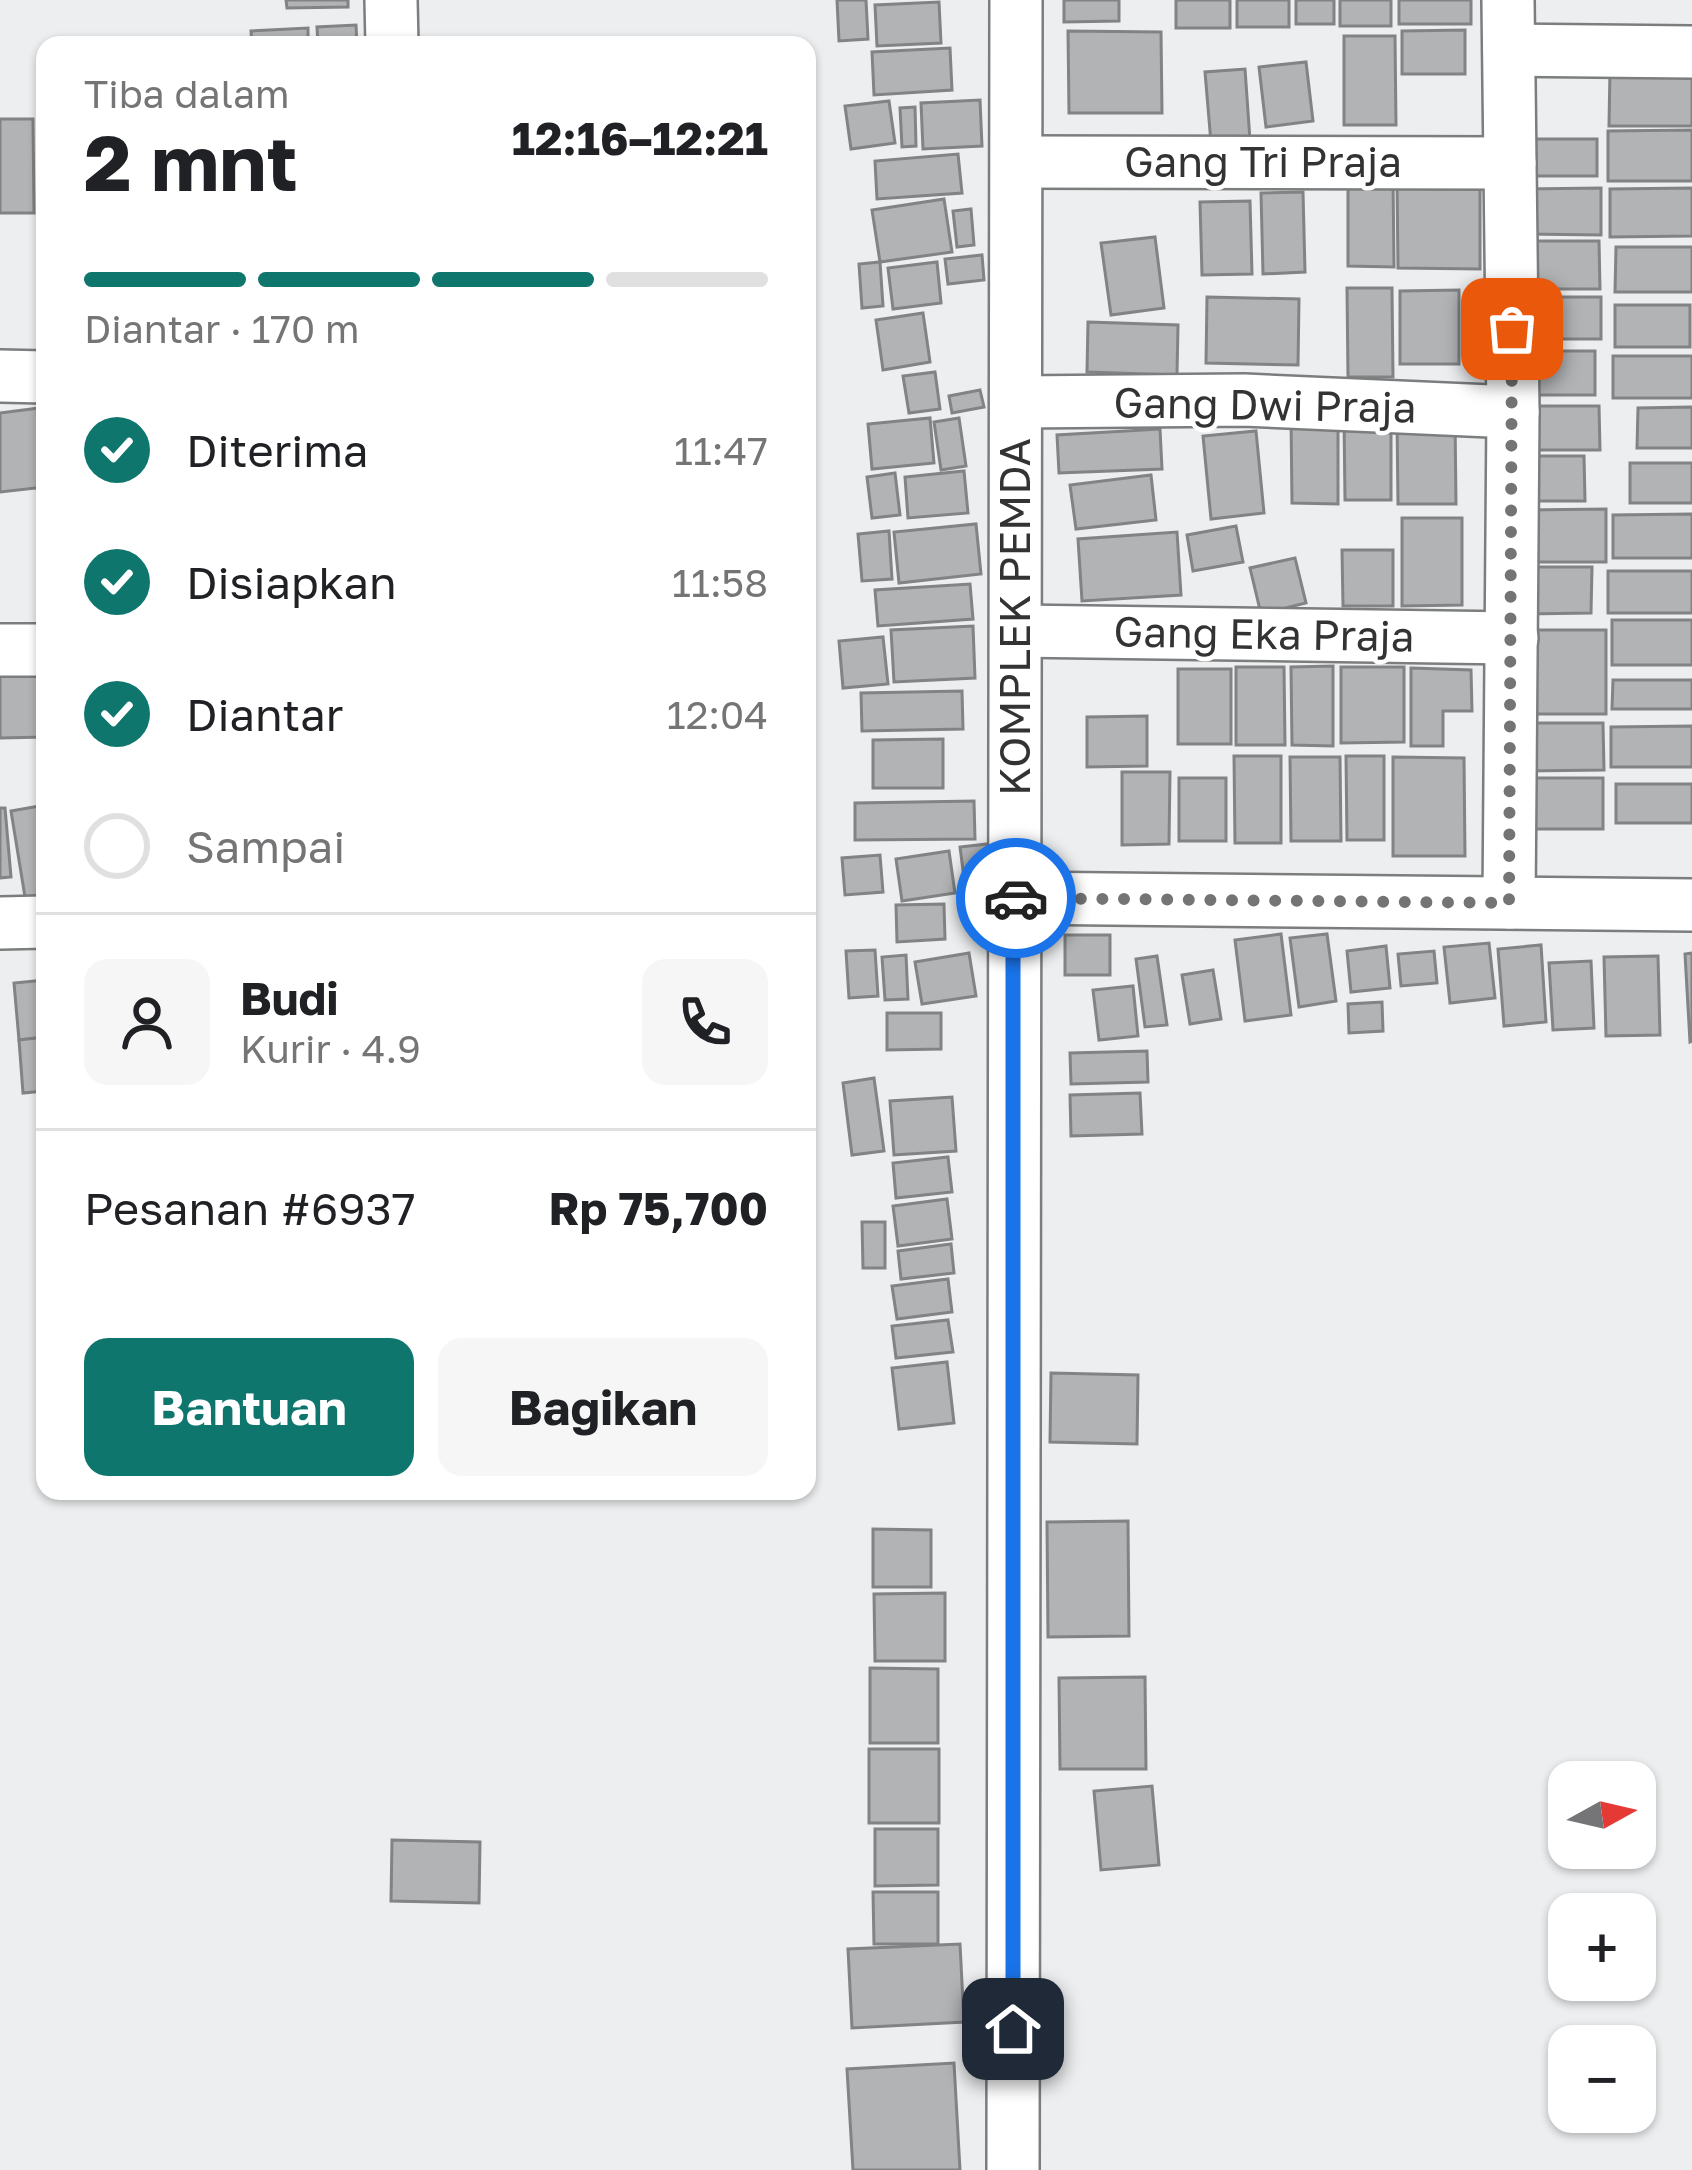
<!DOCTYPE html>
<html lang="id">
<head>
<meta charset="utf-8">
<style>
  :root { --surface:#fff; --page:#f6f6f6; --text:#202124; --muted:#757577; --line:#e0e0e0; --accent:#0f766e }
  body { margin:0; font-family:"Golos Text",sans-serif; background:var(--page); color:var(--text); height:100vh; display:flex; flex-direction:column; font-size:45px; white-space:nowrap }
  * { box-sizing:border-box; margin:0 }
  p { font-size:39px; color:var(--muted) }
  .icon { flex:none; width:66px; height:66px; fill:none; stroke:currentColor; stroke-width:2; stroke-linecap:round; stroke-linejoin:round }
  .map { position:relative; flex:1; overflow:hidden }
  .sheet { position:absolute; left:36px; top:36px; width:780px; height:1464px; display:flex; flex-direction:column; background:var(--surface); border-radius:24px; box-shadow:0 3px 9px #0004 }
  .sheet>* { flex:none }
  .needle { width:78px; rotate:82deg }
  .tools { position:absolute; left:1548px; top:1761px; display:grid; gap:24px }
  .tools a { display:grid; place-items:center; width:108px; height:108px; border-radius:24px; background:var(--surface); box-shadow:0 3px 9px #0004; font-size:60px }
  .pin { position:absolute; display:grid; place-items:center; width:102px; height:102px; color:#fff; margin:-51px; border-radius:24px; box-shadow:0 6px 18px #0006 }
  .courier { position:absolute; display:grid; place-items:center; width:120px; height:120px; margin:-60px; border:9px solid #1a73e8; border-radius:50%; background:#fff; color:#222; box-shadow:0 3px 15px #0007 }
  .head em { font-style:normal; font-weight:700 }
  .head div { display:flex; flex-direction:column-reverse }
  .head { display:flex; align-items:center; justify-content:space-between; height:204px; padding:0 48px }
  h1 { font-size:78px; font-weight:700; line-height:90px }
  .bar { display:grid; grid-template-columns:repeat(4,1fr); gap:18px 12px; align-content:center; height:144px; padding:0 48px }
  .bar i { height:15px; border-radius:9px; background:var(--line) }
  .bar .current { background:var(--accent) }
  .bar p { grid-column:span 4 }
  .line { display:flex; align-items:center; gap:30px; padding:0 48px; border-top:3px solid var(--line) }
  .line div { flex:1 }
  .round { display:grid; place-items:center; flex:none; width:126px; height:126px; border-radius:24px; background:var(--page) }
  ol { padding:0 48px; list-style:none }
  li { display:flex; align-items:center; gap:36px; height:132px }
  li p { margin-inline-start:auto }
  li .icon { padding:12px; border-radius:50%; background:var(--accent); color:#fff; stroke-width:4 }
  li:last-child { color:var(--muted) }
  li i { width:66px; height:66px; border:6px solid var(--line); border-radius:50% }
  .button { display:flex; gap:24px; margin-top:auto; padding:24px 48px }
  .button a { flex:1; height:138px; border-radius:24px; background:var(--accent); color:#fff; font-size:48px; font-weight:700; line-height:138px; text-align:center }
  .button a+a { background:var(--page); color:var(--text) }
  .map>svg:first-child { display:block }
  .building { fill:#b1b3b5; stroke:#818384; stroke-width:3 }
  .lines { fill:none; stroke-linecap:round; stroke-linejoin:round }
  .minor-casing { stroke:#7b7d7e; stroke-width:56 }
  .minor { stroke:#fff; stroke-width:51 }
  .done { stroke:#747475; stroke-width:12; stroke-dasharray:0 21.6 }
  .route { stroke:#1a73e8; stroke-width:15 }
  .labels { text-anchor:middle; stroke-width:9; stroke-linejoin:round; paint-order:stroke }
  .street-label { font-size:42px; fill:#333334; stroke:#fff }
</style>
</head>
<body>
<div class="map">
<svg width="1692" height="2170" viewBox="0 0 1692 2170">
  <rect width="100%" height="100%" fill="#eceeef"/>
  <!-- building -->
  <g class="building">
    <polygon points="286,0 348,0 348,7 287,8"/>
    <polygon points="837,0 866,0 868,39 839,41"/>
    <polygon points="1064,0 1119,0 1119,21 1064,22"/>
    <rect x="1176" y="0" width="54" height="28"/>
    <rect x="1237" y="0" width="52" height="27"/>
    <rect x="1296" y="0" width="38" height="24"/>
    <rect x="1340" y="0" width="51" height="26"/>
    <rect x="1399" y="0" width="72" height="24"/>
    <polygon points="939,2 941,43 877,46 875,5"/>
    <polygon points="356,25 357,45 318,45 317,27"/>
    <polygon points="308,28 308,45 252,45 251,31"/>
    <polygon points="1465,30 1465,74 1402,74 1402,31"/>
    <polygon points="1068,31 1161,32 1162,113 1069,113"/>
    <polygon points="1344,36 1395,36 1396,125 1344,125"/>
    <polygon points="950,48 952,90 874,95 872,52"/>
    <polygon points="1306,62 1313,121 1266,127 1259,67"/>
    <polygon points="1245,69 1250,140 1211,143 1205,72"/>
    <polygon points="1610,69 1692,69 1692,126 1609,126"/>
    <polygon points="980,100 982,146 923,149 921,103"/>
    <polygon points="889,101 895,143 851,149 845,106"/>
    <polygon points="915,107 916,146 902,147 900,108"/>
    <polygon points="0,119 33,119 34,213 0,213"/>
    <polygon points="1692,130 1692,181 1608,181 1608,131"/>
    <rect x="1520" y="139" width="77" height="37"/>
    <polygon points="958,154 962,193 877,199 875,161"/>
    <polygon points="1348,176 1393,176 1394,267 1348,266"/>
    <polygon points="1397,180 1480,180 1480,269 1398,268"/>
    <polygon points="1601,188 1601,235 1523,234 1522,189"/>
    <polygon points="1692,188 1692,236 1610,237 1610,189"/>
    <polygon points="1303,192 1305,272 1263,274 1261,193"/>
    <polygon points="944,199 952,252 880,262 872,210"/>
    <polygon points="1250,201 1252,274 1202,275 1200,202"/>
    <polygon points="971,209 974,245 957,247 953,211"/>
    <polygon points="1155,237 1164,308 1111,315 1101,243"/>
    <polygon points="1520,241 1599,241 1600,289 1520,289"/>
    <polygon points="1616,247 1692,247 1692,292 1615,292"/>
    <polygon points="982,255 984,280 948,284 945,259"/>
    <polygon points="880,262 883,306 862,308 859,264"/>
    <polygon points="937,262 941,303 893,309 888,268"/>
    <polygon points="1347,288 1392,288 1393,377 1348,377"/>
    <polygon points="1459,290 1459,364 1400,364 1400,291"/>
    <polygon points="1207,297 1299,299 1298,365 1206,363"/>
    <polygon points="1512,297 1601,297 1601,339 1513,339"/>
    <rect x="1615" y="305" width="75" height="42"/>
    <polygon points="923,313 930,362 883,370 876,320"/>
    <polygon points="1088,322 1178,325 1177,375 1087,372"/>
    <polygon points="1520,351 1595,351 1595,395 1521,395"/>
    <rect x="1613" y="356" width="79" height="42"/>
    <polygon points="935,372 940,409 909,413 903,376"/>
    <polygon points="980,390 984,407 952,413 949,396"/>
    <polygon points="1519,406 1599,406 1600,450 1519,450"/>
    <polygon points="1692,407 1692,448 1637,448 1638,408"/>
    <polygon points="39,408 45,487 0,492 0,413"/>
    <polygon points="1291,417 1338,417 1338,504 1292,503"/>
    <polygon points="1344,417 1391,418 1391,500 1345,500"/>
    <polygon points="930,418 934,463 872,469 868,424"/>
    <polygon points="959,418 966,466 941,470 934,422"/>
    <polygon points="1397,419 1455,419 1456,504 1398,504"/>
    <polygon points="1160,429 1162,469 1059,473 1057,435"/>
    <polygon points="1256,431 1264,513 1211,519 1203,436"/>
    <polygon points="1530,456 1584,456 1585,501 1530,501"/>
    <rect x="1630" y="463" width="62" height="40"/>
    <polygon points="964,471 968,513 908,518 905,477"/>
    <polygon points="895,473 900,515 872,518 867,477"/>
    <polygon points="1151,475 1156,520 1076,529 1070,485"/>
    <polygon points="1606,509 1606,562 1520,562 1520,510"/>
    <polygon points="1692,514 1692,558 1613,558 1613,515"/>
    <polygon points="1402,518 1462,518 1462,605 1402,606"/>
    <polygon points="976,524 981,574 899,583 894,532"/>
    <polygon points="1236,526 1243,562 1193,571 1187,535"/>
    <polygon points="889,531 892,579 862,581 858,534"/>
    <polygon points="1177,532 1181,595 1082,601 1078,539"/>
    <polygon points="1342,550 1393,550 1393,606 1343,606"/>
    <polygon points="1295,558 1306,603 1261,614 1250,568"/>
    <polygon points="1520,567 1592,567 1591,613 1521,614"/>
    <rect x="1608" y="571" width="84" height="42"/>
    <polygon points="970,584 973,619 878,626 875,590"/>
    <rect x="1612" y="620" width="80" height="45"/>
    <polygon points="973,626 975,678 894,682 891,630"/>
    <rect x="1519" y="630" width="87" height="84"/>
    <polygon points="883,637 888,684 843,688 839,641"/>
    <polygon points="1333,666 1333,746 1292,745 1291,667"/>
    <polygon points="1236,667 1284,667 1285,745 1236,745"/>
    <polygon points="1341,667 1404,667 1404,742 1341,743"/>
    <polygon points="1411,668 1471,670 1472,711 1443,711 1443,746 1411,746"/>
    <rect x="1178" y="669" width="53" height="75"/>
    <polygon points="45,673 45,737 0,738 0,674"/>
    <polygon points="1613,680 1692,680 1692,709 1612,709"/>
    <polygon points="962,691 963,729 862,731 861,693"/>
    <polygon points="1147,716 1147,766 1087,767 1087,717"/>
    <polygon points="1518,723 1603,723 1604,770 1518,771"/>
    <polygon points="1692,726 1692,767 1611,767 1611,727"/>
    <polygon points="943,739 943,788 873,788 873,740"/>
    <polygon points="1234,756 1281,756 1281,843 1235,843"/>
    <polygon points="1346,756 1384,756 1384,840 1347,840"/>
    <polygon points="1290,757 1340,757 1341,841 1291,841"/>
    <polygon points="1393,757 1464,758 1465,856 1393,856"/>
    <polygon points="1122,772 1170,772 1169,844 1122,845"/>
    <rect x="1179" y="778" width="47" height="63"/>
    <rect x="1517" y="778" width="86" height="51"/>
    <rect x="1616" y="784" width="76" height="39"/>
    <polygon points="974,801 975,839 855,840 855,803"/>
    <polygon points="45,805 45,894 25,897 11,811"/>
    <polygon points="0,808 5,808 11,877 0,878"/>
    <polygon points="987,844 993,890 966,893 960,847"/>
    <polygon points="949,851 955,893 902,901 896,859"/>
    <polygon points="880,855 883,892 845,895 842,858"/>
    <polygon points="944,904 945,939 897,942 896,905"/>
    <polygon points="1281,934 1291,1015 1245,1021 1235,940"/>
    <polygon points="1327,934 1336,1001 1299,1007 1290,938"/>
    <rect x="1065" y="935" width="45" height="40"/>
    <polygon points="1489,943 1495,998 1450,1003 1444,947"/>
    <polygon points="1541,945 1546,1022 1504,1026 1498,949"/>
    <polygon points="1386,946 1390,988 1351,992 1347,951"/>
    <polygon points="875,950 878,996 849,998 846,951"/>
    <polygon points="1434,951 1437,983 1401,986 1398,954"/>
    <polygon points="969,953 976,996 922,1004 915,962"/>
    <polygon points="1692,953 1692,1041 1690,1042 1685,954"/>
    <polygon points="906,955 908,999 885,1000 882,957"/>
    <polygon points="1157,956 1167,1025 1145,1027 1136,959"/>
    <polygon points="1658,956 1660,1035 1606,1036 1604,957"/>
    <polygon points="1591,961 1594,1028 1553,1030 1549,963"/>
    <polygon points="1213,970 1221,1019 1190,1024 1182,975"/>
    <polygon points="45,980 45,1037 19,1040 14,983"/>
    <polygon points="1133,986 1138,1036 1099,1040 1093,990"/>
    <polygon points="1382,1002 1383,1031 1349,1033 1348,1004"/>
    <polygon points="887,1013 941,1013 941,1049 887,1050"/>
    <polygon points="45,1037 45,1091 23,1093 19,1040"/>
    <polygon points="1147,1051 1148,1082 1071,1084 1070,1053"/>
    <polygon points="874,1078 884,1151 852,1155 843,1083"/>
    <polygon points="1140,1093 1142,1134 1071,1136 1070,1095"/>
    <polygon points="952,1097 956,1151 894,1155 890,1101"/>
    <polygon points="948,1157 952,1192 896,1198 893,1163"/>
    <polygon points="947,1199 952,1239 898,1246 893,1206"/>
    <polygon points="862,1222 885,1222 885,1268 863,1268"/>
    <polygon points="951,1244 954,1273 901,1279 898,1251"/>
    <polygon points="948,1279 952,1312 897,1319 892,1286"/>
    <polygon points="948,1320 953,1352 896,1358 892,1326"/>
    <polygon points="947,1362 954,1423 899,1429 892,1368"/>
    <polygon points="1051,1373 1138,1375 1137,1444 1050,1442"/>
    <polygon points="1128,1521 1129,1636 1048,1637 1047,1522"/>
    <polygon points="873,1529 931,1530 931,1587 873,1587"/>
    <polygon points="945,1593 945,1661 875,1661 874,1594"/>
    <polygon points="870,1668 938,1669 938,1743 870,1743"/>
    <polygon points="1145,1677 1146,1769 1060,1769 1059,1678"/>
    <rect x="869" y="1749" width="70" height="74"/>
    <polygon points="1152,1786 1159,1865 1101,1870 1094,1791"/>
    <polygon points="875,1829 938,1829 938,1885 875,1886"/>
    <polygon points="392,1840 480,1842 479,1903 391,1901"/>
    <polygon points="873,1892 938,1892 938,1944 874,1944"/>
    <polygon points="960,1944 964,2022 852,2028 848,1949"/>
    <polygon points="954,2063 960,2170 853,2170 847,2069"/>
  </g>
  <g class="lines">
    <defs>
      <g id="minor">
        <polyline points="391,0 392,45"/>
        <polyline points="1508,0 1513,412 1509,903"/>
        <polyline points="1509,50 1692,52"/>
        <polyline points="1017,162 1510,163"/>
        <polyline points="0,376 45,377"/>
        <polyline points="1017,402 1244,400 1513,412"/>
        <polyline points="1016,631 1512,638"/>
        <polyline points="0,650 45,650"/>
        <polyline points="1013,898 1692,905"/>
        <polyline points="0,923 45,922"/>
        <polyline points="1013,2170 1016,0"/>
      </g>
    </defs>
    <!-- minor casing -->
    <use href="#minor" class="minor-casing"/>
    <!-- minor -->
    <use href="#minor" class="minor"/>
  </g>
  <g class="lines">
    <!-- done -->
    <polyline class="done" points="1016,898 1509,903 1512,329"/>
    <!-- route -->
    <polyline class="route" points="1013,2029 1013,898 1016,898"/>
  </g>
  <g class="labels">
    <!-- street labels -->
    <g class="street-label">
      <text x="1263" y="177">Gang Tri Praja</text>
      <text transform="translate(1265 405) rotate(1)" y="15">Gang Dwi Praja</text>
      <text transform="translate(1015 617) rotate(-90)" y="15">KOMPLEK PEMDA</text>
      <text transform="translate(1264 634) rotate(1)" y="15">Gang Eka Praja</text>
    </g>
  </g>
</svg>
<div class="tools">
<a><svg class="needle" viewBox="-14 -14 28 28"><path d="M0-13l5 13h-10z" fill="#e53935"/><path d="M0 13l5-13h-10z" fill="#757577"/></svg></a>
<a>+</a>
<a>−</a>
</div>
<div class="pin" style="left:1512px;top:329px;background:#ea580c"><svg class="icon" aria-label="bag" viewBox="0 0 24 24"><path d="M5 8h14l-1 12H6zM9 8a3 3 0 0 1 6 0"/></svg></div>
<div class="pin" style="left:1013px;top:2029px;background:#1f2937"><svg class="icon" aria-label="home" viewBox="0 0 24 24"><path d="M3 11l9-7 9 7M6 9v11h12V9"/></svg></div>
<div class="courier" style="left:1016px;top:898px"><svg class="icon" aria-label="car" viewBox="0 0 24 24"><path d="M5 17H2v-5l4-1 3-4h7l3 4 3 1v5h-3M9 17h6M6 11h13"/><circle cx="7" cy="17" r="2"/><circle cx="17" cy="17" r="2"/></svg></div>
<section class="sheet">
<div class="head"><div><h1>2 mnt</h1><p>Tiba dalam</p></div><em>12:16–12:21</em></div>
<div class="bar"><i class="current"></i><i class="current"></i><i class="current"></i><i></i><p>Diantar · 170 m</p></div>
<ol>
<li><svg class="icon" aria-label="check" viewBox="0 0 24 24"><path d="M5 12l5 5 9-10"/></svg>Diterima<p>11:47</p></li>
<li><svg class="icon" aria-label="check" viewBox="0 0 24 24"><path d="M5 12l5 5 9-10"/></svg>Disiapkan<p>11:58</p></li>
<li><svg class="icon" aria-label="check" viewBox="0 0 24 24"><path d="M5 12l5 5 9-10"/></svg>Diantar<p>12:04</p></li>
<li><i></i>Sampai</li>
</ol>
<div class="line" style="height:216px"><a class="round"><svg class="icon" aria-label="person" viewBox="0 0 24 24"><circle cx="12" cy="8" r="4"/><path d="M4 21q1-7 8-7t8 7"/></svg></a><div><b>Budi</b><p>Kurir · 4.9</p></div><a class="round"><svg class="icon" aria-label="phone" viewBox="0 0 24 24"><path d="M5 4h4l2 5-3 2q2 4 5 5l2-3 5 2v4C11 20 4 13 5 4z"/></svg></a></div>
<div class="line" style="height:156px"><div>Pesanan #6937</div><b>Rp 75,700</b></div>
<div class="button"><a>Bantuan</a><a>Bagikan</a></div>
</section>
</div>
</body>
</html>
